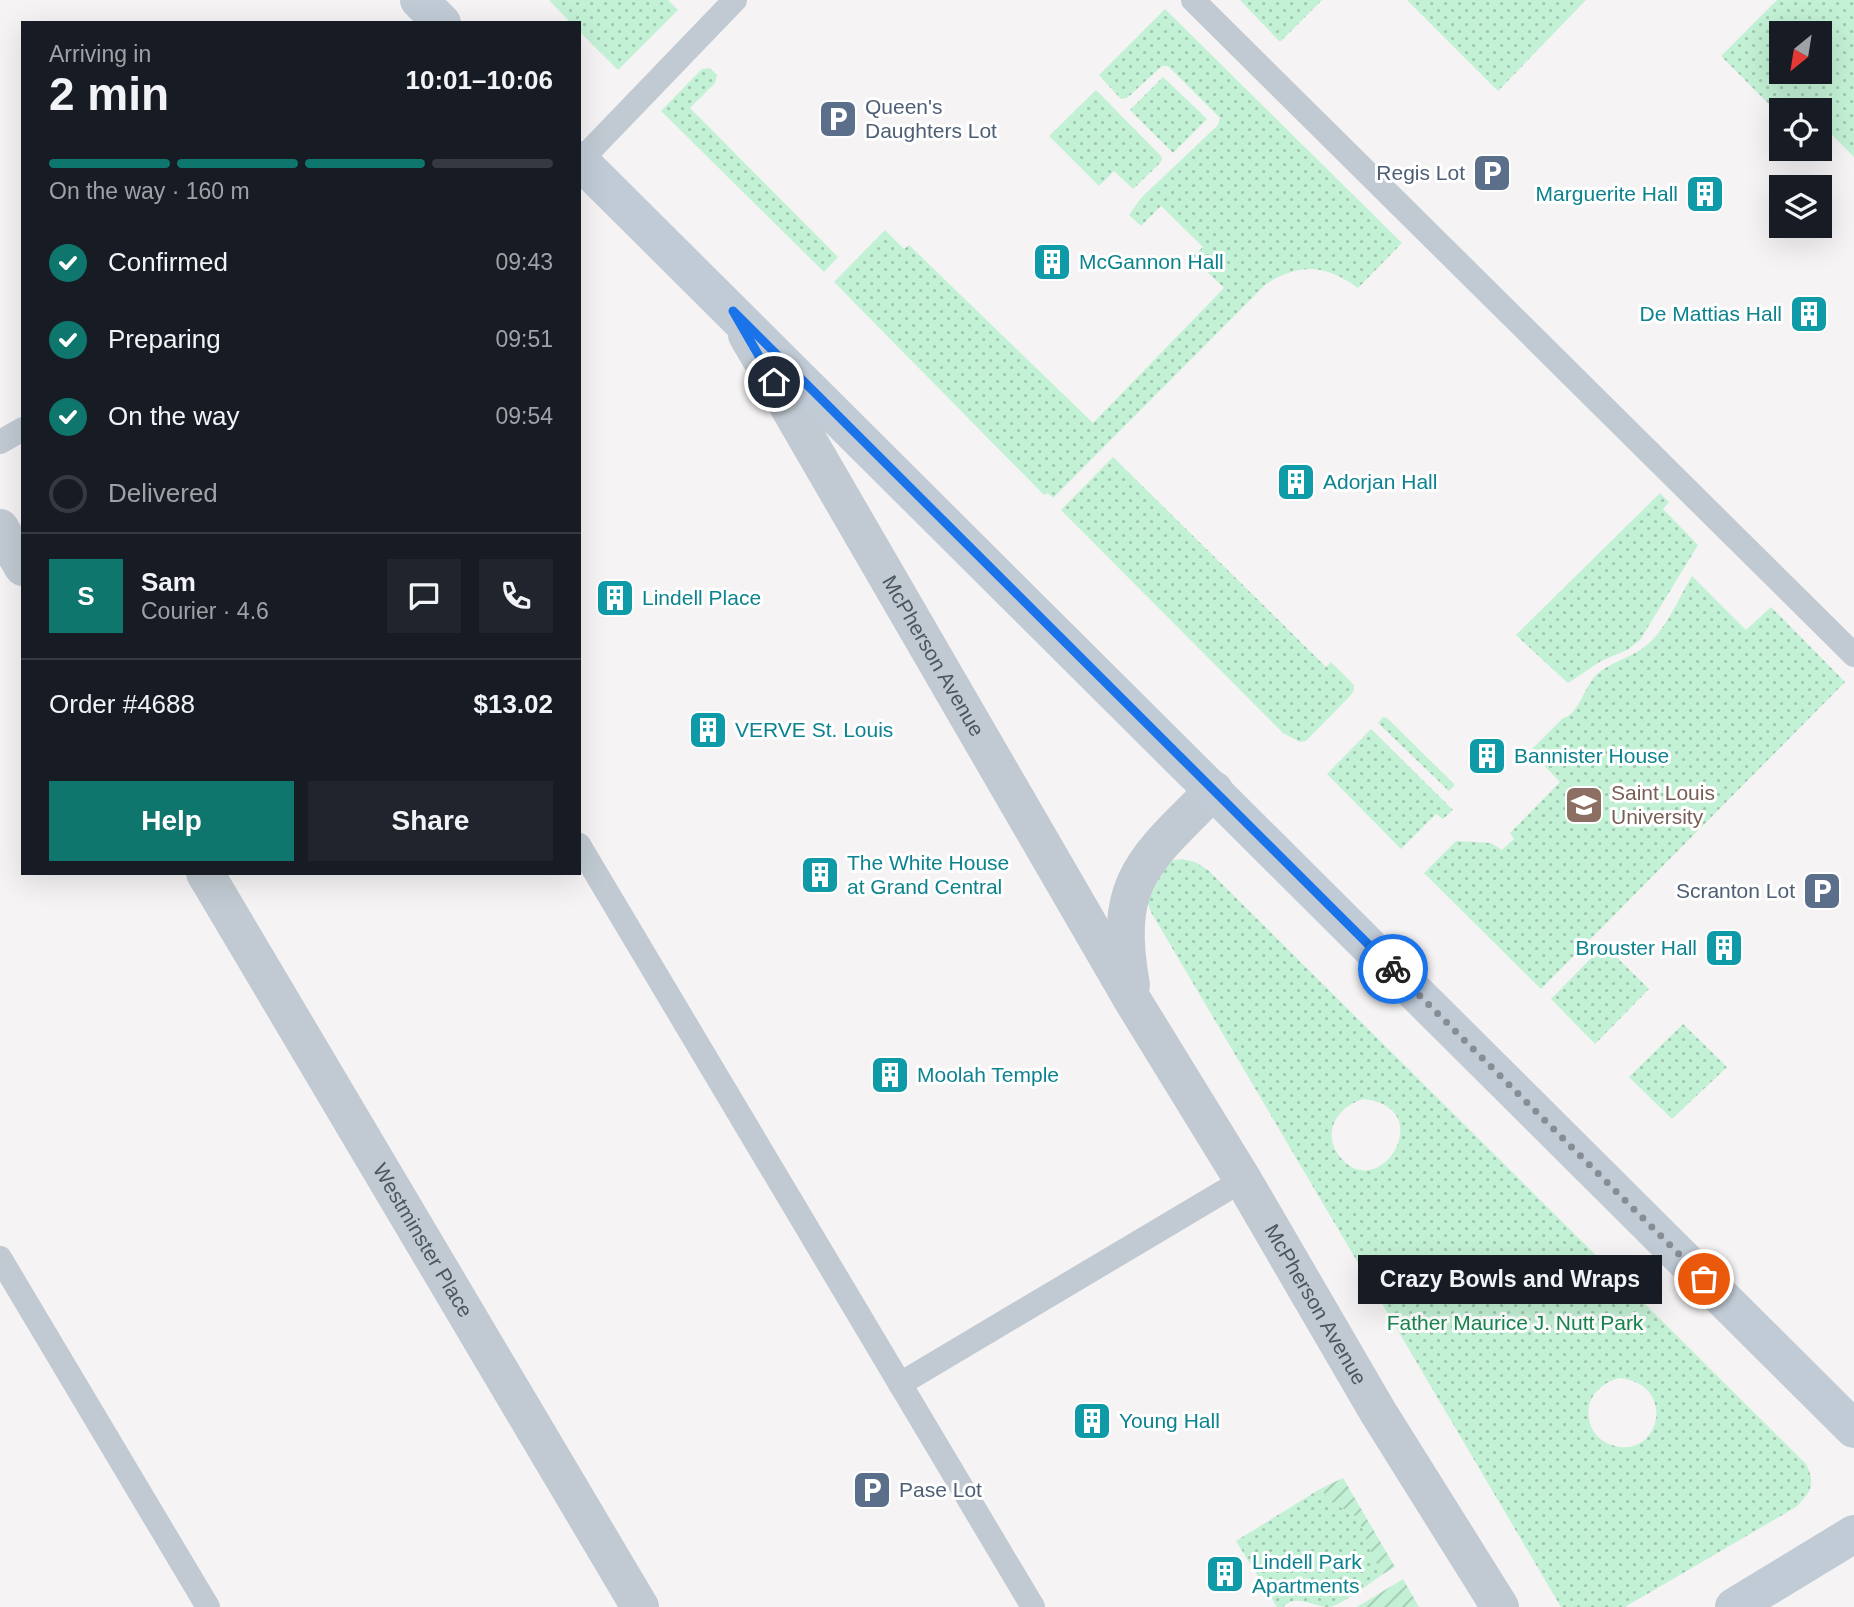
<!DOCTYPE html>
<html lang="en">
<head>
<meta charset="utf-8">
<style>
  :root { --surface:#171b24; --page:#20242c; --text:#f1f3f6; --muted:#9ea1a6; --line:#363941; --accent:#0f766e }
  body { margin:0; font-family:Helvetica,sans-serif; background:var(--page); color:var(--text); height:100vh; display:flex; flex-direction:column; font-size:26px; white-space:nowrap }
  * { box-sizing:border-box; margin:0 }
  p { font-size:23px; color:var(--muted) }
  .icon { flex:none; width:38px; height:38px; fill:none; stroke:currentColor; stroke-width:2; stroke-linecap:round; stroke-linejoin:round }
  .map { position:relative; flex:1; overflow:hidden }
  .sheet { position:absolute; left:21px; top:21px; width:560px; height:854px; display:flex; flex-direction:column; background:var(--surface); border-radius:0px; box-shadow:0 7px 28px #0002 }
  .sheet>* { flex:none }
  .needle { width:46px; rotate:210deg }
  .controls { position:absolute; left:1769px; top:21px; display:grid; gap:14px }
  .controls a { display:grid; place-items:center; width:63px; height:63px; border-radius:0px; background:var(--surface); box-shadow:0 7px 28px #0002; font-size:35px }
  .pin { position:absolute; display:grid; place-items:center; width:60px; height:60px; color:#fff; margin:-30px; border:4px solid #fff; border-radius:50%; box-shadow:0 2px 7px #0007 }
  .courier { position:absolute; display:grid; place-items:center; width:70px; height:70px; margin:-35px; border:5px solid #1a73e8; border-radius:50%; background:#fff; color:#222; box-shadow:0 2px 9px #0007 }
  .bubble { position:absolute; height:49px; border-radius:0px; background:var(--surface); box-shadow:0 7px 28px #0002; font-size:23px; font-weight:600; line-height:49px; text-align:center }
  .summary em { font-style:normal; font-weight:600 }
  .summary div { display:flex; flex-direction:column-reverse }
  .summary { display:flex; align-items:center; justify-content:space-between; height:119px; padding:0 28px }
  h1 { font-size:46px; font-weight:600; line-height:52px }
  .bar { display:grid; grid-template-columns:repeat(4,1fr); gap:10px 7px; align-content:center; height:84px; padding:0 28px }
  .bar i { height:9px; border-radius:5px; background:var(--line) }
  .bar .selected { background:var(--accent) }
  .bar p { grid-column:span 4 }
  .line { display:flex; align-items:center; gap:18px; padding:0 28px; border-top:2px solid var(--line) }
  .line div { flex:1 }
  .round { display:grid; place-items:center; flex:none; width:74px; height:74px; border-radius:0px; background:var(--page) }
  ol { padding:0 28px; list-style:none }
  li { display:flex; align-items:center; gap:21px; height:77px }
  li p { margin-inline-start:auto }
  li .icon { padding:7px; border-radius:50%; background:var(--accent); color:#fff; stroke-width:4 }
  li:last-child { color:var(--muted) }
  li i { width:38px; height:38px; border:4px solid var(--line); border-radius:50% }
  .button { display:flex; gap:14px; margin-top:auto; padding:14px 28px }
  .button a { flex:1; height:80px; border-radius:0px; background:var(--accent); color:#fff; font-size:28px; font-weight:600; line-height:80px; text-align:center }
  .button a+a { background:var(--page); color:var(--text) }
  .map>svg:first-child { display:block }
  .grass { fill:url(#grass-dots); fill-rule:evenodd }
  .garden { fill:url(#garden-furrows) }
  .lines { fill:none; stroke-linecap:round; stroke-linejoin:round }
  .service { stroke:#c1cad2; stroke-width:24 }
  .minor { stroke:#c1cad2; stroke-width:38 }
  .secondary { stroke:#c1cbd6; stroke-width:38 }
  .done { stroke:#868d94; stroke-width:7; stroke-dasharray:0 12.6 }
  .route { stroke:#1a73e8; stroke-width:9 }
  .labels { text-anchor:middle; stroke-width:6; stroke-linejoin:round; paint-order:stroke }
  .service-label { font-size:21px; fill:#4e5e75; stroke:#fff; text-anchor:start }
  .culture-label { font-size:21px; fill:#0d838f; stroke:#fff; text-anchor:start }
  .street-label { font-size:21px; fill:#4a5661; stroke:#fff }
  .education-label { font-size:21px; fill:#785e54; stroke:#fff; text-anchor:start }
  .park-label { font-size:21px; fill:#17864f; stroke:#fff }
</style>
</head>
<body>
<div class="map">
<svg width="1854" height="1607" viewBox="0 0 1854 1607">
  <defs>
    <pattern id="grass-dots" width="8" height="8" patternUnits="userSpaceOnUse" patternTransform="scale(1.75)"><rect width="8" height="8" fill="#c3f1d5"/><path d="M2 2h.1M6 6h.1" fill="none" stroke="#a0c6b0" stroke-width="1.8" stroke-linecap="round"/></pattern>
    <pattern id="garden-furrows" width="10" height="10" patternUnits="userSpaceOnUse" patternTransform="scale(1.75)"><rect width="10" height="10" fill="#c3f1d5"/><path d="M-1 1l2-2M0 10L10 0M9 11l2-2" fill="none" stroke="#a0c6b0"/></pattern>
  </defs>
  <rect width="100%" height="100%" fill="#f5f3f3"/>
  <!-- grass -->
  <g class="grass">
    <polygon points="549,0 668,0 678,10 618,70 579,31 579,23 571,23"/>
    <polygon points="1240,0 1322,0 1280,42"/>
    <polygon points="1407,0 1586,0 1498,91"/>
    <path d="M1777,0H1854V157L1820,123V110H1807L1794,97L1778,113L1721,56ZM1782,33H1820V72H1782Z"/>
    <path d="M1165,9L1402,243L1358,288C1325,264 1300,263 1266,284L1053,498L1048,493L1044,495L834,282L885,230L904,249L909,245L1093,423L1224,288L1192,257L1203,247L1161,206L1141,226L1129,215L1141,198L1218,125L1220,118L1168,66H1162L1127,98L1121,99L1099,75Z"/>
    <polygon points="710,68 717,75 715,83 690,108 838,257 824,272 661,111 702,69"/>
    <polygon points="1163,77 1207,119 1173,153 1130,110"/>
    <polygon points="1096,90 1161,156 1162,160 1158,165 1133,189 1114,171 1099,186 1049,136"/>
    <polygon points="1113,457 1326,667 1331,662 1354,685 1354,690 1350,696 1306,741 1300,742 1283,733 1061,510"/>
    <polygon points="1660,493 1669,502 1663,509 1698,545 1640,640 1627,650 1601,661 1568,683 1516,635"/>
    <path d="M1692,576L1746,630L1771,607L1845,682L1541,989L1424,873L1456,841L1491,843L1502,850L1514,839L1510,833L1560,782L1530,751L1563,718C1577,716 1585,687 1595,676C1608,663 1628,659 1643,648C1665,633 1678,599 1692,576Z"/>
    <polygon points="1383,717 1387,718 1455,785 1449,791 1378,723"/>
    <polygon points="1371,729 1453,810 1443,819 1436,814 1401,849 1327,774"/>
    <path d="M1182,859L1195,862L1208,870L1806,1464C1816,1484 1811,1492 1796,1507L1625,1607H1561L1151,912L1147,901L1169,861ZM1363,1099C1441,1107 1379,1206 1340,1157C1321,1133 1337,1107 1363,1099ZM1619,1378C1677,1383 1661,1458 1615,1446C1604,1443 1595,1437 1591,1426C1582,1403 1597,1384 1619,1378Z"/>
    <polygon points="1604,945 1649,989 1595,1044 1551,999"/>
    <polygon points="1683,1024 1727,1067 1672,1119 1629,1077"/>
    <path d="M1320,1489L1332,1502L1358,1518L1364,1529L1374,1559L1383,1574C1372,1582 1341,1605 1330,1607C1311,1607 1298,1593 1283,1607H1277L1236,1541Z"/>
  </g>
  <!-- garden -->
  <g class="garden">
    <polygon points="1343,1478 1395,1567 1383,1574 1374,1559 1358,1518 1332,1502 1320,1489"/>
    <polygon points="1403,1579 1419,1607 1357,1607"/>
  </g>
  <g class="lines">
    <!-- service -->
    <g class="service">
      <polyline points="1193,0 1854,655"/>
      <polyline points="580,161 735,0"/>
      <polyline points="0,442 23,429"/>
      <polyline points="579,845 1033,1607"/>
      <polyline points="0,1258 208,1607"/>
      <polyline points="900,1384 1243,1180"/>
    </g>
    <!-- minor -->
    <g class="minor">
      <path id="s1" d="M747,335L1133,1001L1243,1180L1378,1412L1500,1607"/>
      <polyline points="0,528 23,567"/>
      <path id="s2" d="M205,873L640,1607"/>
      <path d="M1131,985C1112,880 1145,860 1214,790"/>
    </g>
    <!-- secondary -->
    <g class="secondary">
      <polyline points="419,0 442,23"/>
      <polyline points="579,160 1854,1429"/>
      <polyline points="1734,1607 1854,1534"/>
    </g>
  </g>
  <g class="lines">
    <!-- done -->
    <polyline class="done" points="1393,969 1704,1279"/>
    <!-- route -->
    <polyline class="route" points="774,382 733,311 1393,969"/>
  </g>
  <!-- icons -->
  <defs>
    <symbol id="parking-square" viewBox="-11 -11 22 22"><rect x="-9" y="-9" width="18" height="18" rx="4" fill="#5c6f8a" stroke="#fff"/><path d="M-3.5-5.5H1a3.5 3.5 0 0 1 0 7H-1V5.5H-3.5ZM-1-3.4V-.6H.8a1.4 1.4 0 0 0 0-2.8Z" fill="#fff"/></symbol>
    <symbol id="building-square" viewBox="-11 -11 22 22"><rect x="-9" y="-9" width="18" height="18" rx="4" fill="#0f9aa8" stroke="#fff"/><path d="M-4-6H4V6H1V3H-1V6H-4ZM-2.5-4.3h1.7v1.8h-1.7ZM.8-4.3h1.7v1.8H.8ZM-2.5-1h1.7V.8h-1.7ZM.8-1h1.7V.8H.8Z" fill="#fff"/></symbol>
    <symbol id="university-square" viewBox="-11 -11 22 22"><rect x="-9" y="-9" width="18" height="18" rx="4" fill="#8d6e63" stroke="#fff"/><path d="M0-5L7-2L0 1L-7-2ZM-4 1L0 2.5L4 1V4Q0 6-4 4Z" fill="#fff"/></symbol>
  </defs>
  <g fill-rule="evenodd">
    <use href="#parking-square" x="816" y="97" width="44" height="44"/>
    <use href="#parking-square" x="1470" y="151" width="44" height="44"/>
    <use href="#building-square" x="1683" y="172" width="44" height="44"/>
    <use href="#building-square" x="1030" y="240" width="44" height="44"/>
    <use href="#building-square" x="1787" y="292" width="44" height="44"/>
    <use href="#building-square" x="1274" y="460" width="44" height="44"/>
    <use href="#building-square" x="593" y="576" width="44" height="44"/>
    <use href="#building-square" x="686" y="708" width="44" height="44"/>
    <use href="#building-square" x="1465" y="734" width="44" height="44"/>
    <use href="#university-square" x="1562" y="783" width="44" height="44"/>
    <use href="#building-square" x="798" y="853" width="44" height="44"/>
    <use href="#parking-square" x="1800" y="869" width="44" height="44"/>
    <use href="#building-square" x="1702" y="926" width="44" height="44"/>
    <use href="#building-square" x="868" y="1053" width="44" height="44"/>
    <use href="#building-square" x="1070" y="1399" width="44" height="44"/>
    <use href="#parking-square" x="850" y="1468" width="44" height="44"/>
    <use href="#building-square" x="1203" y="1552" width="44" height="44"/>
  </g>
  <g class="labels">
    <!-- service labels -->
    <g class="service-label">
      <text x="865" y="114">Queen's<tspan x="865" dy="24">Daughters Lot</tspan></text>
      <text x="1465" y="180" text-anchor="end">Regis Lot</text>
      <text x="1795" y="898" text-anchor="end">Scranton Lot</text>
      <text x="899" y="1497">Pase Lot</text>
    </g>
    <!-- culture labels -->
    <g class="culture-label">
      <text x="1678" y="201" text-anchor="end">Marguerite Hall</text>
      <text x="1079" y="269">McGannon Hall</text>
      <text x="1782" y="321" text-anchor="end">De Mattias Hall</text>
      <text x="1323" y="489">Adorjan Hall</text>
      <text x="642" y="605">Lindell Place</text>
      <text x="735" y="737">VERVE St. Louis</text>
      <text x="1514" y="763">Bannister House</text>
      <text x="847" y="870">The White House<tspan x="847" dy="24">at Grand Central</tspan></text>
      <text x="1697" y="955" text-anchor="end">Brouster Hall</text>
      <text x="917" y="1082">Moolah Temple</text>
      <text x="1119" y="1428">Young Hall</text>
      <text x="1252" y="1569">Lindell Park<tspan x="1252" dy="24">Apartments</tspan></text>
    </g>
    <!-- street labels -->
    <g class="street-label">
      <text dy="7" stroke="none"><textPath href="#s1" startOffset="371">McPherson Avenue</textPath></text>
      <text dy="7" stroke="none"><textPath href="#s2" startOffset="427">Westminster Place</textPath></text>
      <text dy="7" stroke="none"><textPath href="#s1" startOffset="1124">McPherson Avenue</textPath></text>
    </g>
    <!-- education labels -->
    <g class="education-label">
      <text x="1611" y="800">Saint Louis<tspan x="1611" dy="24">University</tspan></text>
    </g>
    <!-- park labels -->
    <g class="park-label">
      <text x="1515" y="1330">Father Maurice J. Nutt Park</text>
    </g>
  </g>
</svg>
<div class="controls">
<a><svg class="needle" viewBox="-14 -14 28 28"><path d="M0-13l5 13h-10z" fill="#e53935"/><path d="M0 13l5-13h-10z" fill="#9ea1a6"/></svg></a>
<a><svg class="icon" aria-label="locate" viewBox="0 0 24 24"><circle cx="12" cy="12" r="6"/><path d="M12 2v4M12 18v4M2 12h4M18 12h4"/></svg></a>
<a><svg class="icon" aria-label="layers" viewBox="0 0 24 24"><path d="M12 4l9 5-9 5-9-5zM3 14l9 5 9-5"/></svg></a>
</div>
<div class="pin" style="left:1704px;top:1279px;background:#ea580c"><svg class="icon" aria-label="bag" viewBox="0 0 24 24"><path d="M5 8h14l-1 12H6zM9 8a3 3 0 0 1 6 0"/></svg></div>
<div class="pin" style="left:774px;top:382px;background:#1f2937"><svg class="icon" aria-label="home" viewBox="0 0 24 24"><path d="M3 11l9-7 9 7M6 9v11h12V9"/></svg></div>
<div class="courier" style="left:1393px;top:969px"><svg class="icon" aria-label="bike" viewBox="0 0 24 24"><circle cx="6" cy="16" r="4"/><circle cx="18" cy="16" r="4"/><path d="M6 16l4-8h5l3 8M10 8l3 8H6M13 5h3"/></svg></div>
<div class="bubble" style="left:1358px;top:1255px;width:304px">Crazy Bowls and Wraps</div>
<section class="sheet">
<div class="summary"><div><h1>2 min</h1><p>Arriving in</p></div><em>10:01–10:06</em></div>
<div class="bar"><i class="selected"></i><i class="selected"></i><i class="selected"></i><i></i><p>On the way · 160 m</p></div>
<ol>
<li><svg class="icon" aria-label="check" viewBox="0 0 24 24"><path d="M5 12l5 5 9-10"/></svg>Confirmed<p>09:43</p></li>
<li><svg class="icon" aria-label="check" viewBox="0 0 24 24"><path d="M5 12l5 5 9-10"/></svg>Preparing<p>09:51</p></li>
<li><svg class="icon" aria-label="check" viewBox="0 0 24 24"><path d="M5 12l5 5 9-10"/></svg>On the way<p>09:54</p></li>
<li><i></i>Delivered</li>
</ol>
<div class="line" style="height:126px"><b class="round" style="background:var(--accent);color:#fff">S</b><div><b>Sam</b><p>Courier · 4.6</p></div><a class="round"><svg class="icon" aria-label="chat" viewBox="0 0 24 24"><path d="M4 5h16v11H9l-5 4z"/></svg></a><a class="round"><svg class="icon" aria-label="phone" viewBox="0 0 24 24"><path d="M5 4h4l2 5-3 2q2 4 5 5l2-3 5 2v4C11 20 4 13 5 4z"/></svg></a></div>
<div class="line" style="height:91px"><div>Order #4688</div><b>$13.02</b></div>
<div class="button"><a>Help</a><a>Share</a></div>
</section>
</div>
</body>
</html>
